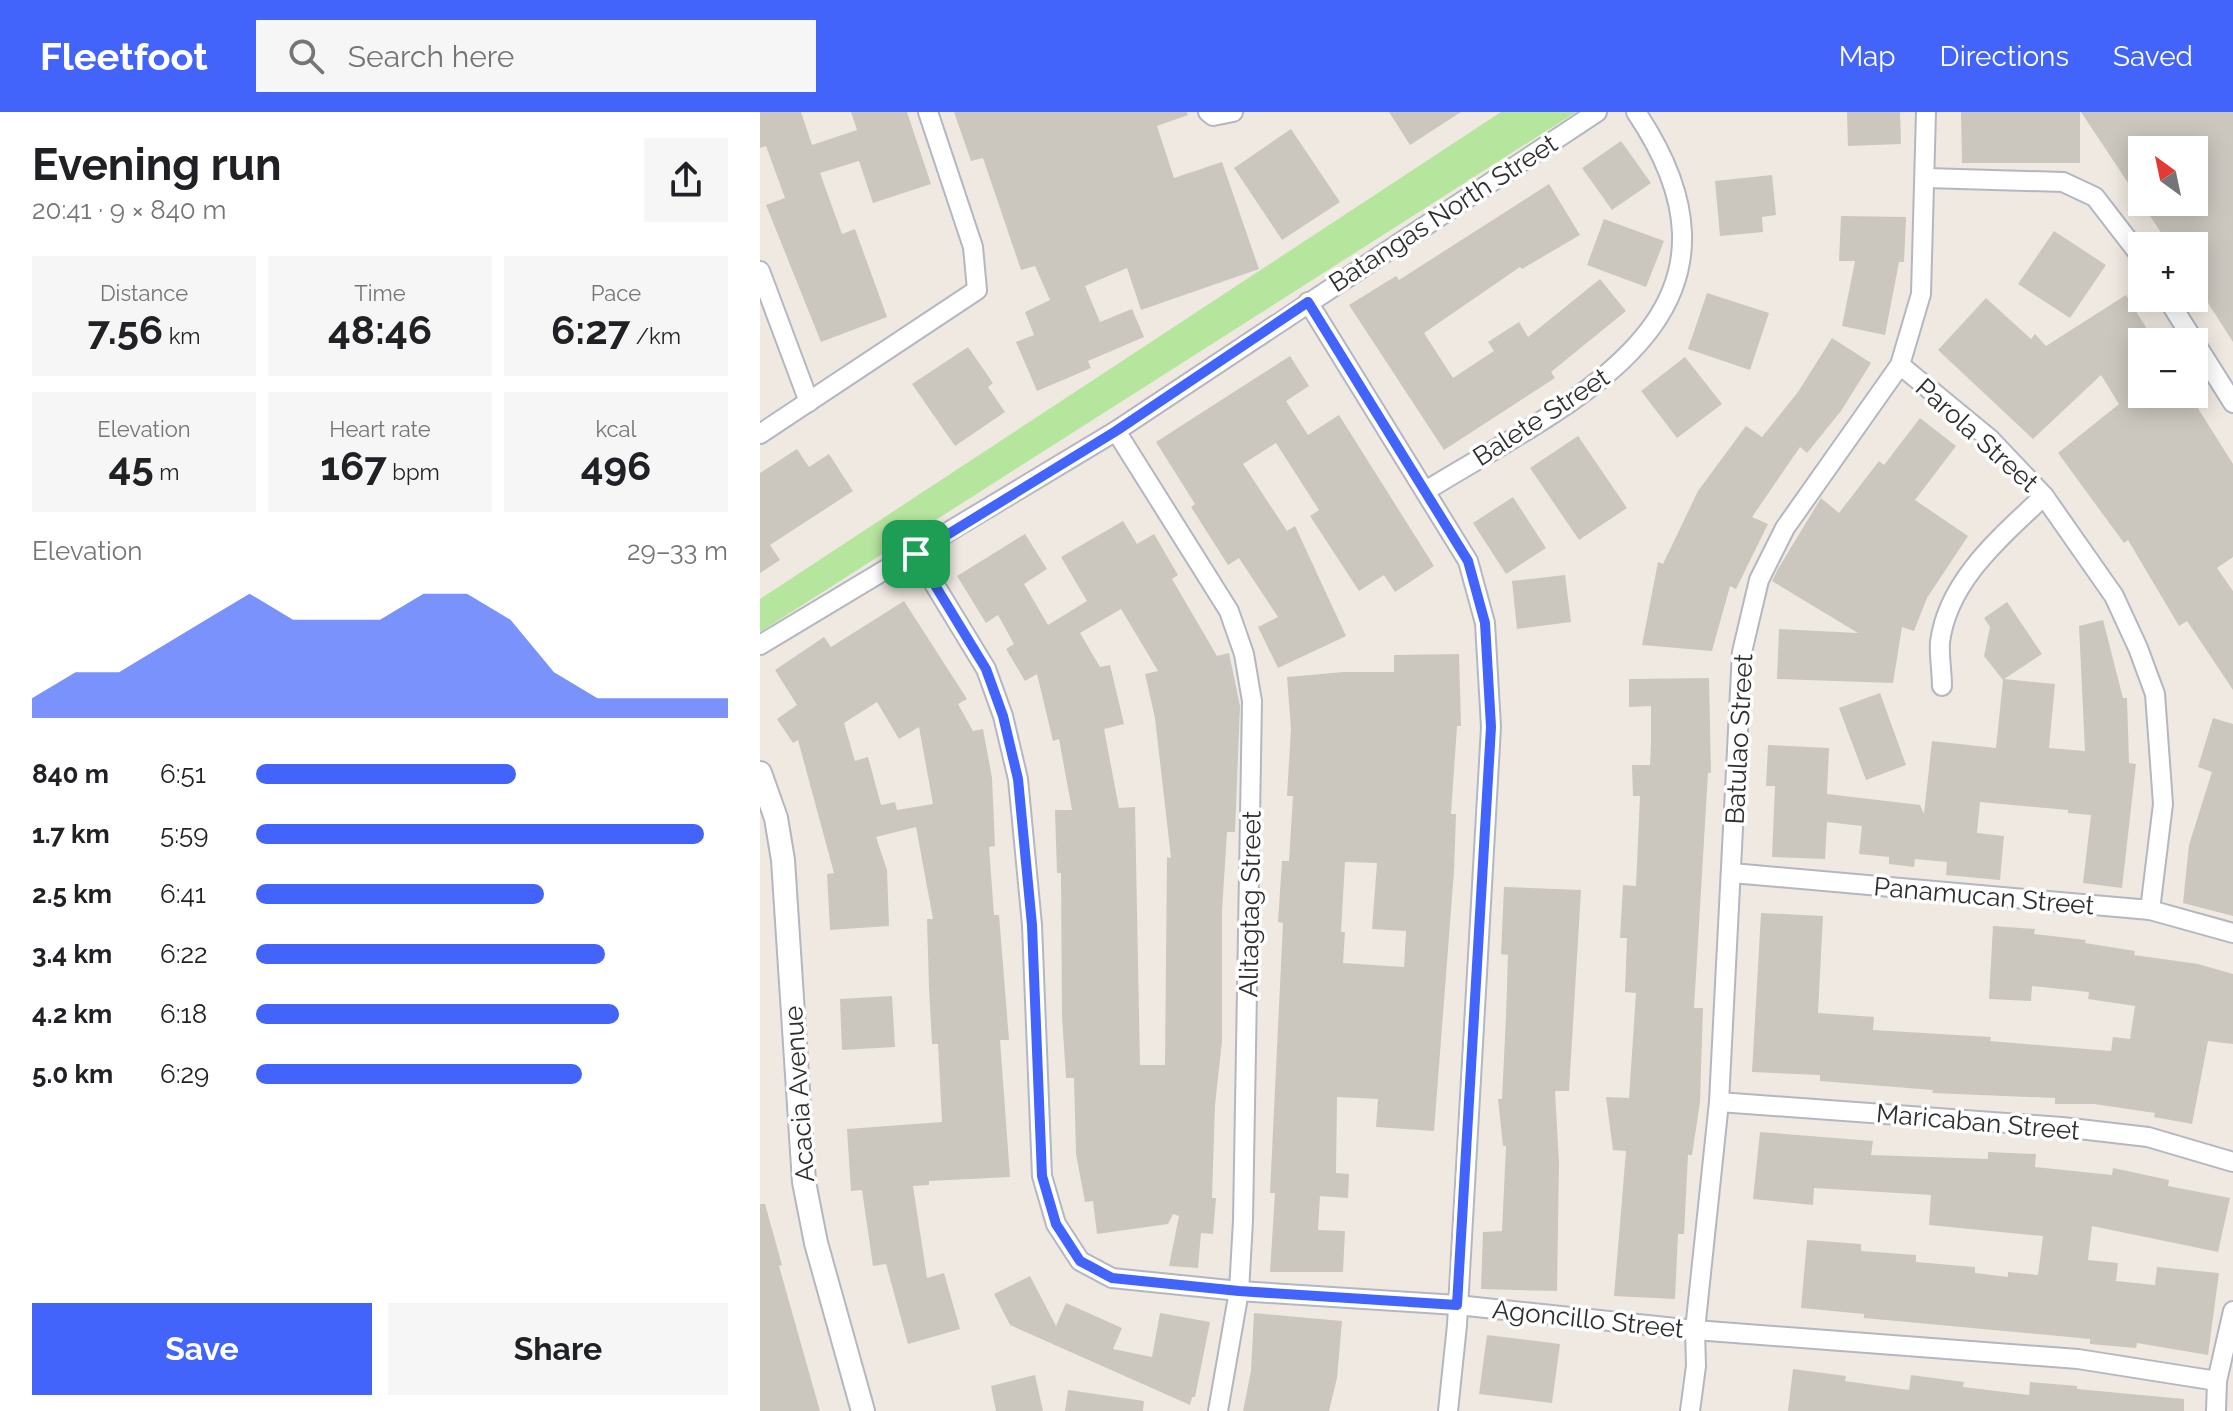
<!DOCTYPE html>
<meta charset="utf-8">
<style>
:root{--surface:#fff;--page:#f6f6f6;--text:#202124;--muted:#757577;--accent:#4264fb}
body{margin:0;font-family:Raleway,sans-serif;background:var(--page);color:var(--text);height:100vh;display:flex;flex-direction:column;font-size:30px;white-space:nowrap}
*{box-sizing:border-box;margin:0}
p{font-size:26px;color:var(--muted)}
.icon{flex:none;width:44px;height:44px;fill:none;stroke:currentColor;stroke-width:2;stroke-linecap:round;stroke-linejoin:round}
.map{position:relative;flex:1;overflow:hidden}
.side{display:flex;flex-direction:column;background:var(--surface);width:760px}
.side>*{flex:none}
.needle{width:52px;rotate:327deg}
.tools{position:absolute;left:1368px;top:24px;display:grid;gap:16px}
.tools a{display:grid;place-items:center;width:80px;height:80px;border-radius:0px;background:var(--surface);box-shadow:0 4px 20px #0003;font-size:40px}
.pin{position:absolute;display:grid;place-items:center;width:68px;height:68px;color:#fff;margin:-34px;border-radius:16px;box-shadow:0 4px 12px #0006}
.round{display:grid;place-items:center;flex:none;width:84px;height:84px;border-radius:0px;background:var(--page)}
.head{display:flex;align-items:center;justify-content:space-between;height:136px;padding:0 32px}
h1{font-size:44px;font-weight:700;line-height:60px}
.figures{display:grid;grid-template-columns:repeat(3,1fr);gap:12px;height:136px;padding:8px 32px}
.figures div{display:grid;align-content:center;border-radius:0px;background:var(--page);text-align:center}
.figures b{font-size:40px;font-weight:700}
.figures small{font-size:22px;font-weight:400}
.figures p{font-size:22px}
.chart{height:224px;padding:16px 32px}
.chart p{display:flex;justify-content:space-between}
.chart svg{width:100%;height:144px;margin-top:8px;fill:var(--accent);opacity:.7}
.button{display:flex;gap:16px;margin-top:auto;padding:16px 32px}
.button a{flex:1;height:92px;border-radius:0px;background:var(--accent);color:#fff;font-size:32px;font-weight:700;line-height:92px;text-align:center}
.button a+a{background:var(--page);color:var(--text)}
ul{padding:0 32px;list-style:none;font-size:26px}
li{display:grid;grid-template-columns:128px 96px 1fr;align-items:center;height:60px}
li i{height:20px;border-radius:10px;background:var(--accent)}
header{display:flex;align-items:center;gap:48px;box-sizing:border-box;height:112px;padding:0 40px;background:var(--accent);color:#fff}
header strong{font-size:38px}
nav{display:flex;gap:44px;margin-inline-start:auto;font-size:28px}
.search{width:560px;height:72px;background:var(--page);display:flex;align-items:center;gap:20px;box-sizing:border-box;padding:0 28px;border-radius:0px;color:var(--muted);font-size:30px}
main{display:flex;flex:1;min-height:0}
.map>svg:first-child{display:block}
.green{fill:#b6e59e}
.building{fill:#cbc7bf;fill-rule:evenodd}
.lines{fill:none;stroke-linecap:round;stroke-linejoin:round}
.minor-casing{stroke:#b4b7c1;stroke-width:22}
.tertiary-casing{stroke:#b4b7c1;stroke-width:26}
.minor{stroke:#fff;stroke-width:18}
.tertiary{stroke:#fff;stroke-width:22}
.route-casing{stroke:#fff;stroke-width:16}
.route{stroke:#4264fb;stroke-width:10}
.labels{text-anchor:middle;stroke-width:7;stroke-linejoin:round;paint-order:stroke}
.street-label{font-size:26px;fill:#2e2e2e;stroke:#fff}
</style>
<header>
<strong>Fleetfoot</strong>
<div class="search"><svg class="icon" aria-label="search" viewBox="0 0 24 24"><circle cx="10" cy="10" r="6"/><path d="M15 15l6 6"/></svg>Search here</div>
<nav><a>Map</a><a>Directions</a><a>Saved</a></nav>
</header>
<main>
<section class="side">
<div class="head"><div><h1>Evening run</h1><p>20:41 · 9 × 840 m</p></div><a class="round"><svg class="icon" aria-label="share" viewBox="0 0 24 24"><path d="M12 15V3M7 8l5-5 5 5M5 13v7h14v-7"/></svg></a></div>
<div class="figures">
<div><p>Distance</p><b>7.56<small> km</small></b></div>
<div><p>Time</p><b>48:46</b></div>
<div><p>Pace</p><b>6:27<small> /km</small></b></div>
</div>
<div class="figures">
<div><p>Elevation</p><b>45<small> m</small></b></div>
<div><p>Heart rate</p><b>167<small> bpm</small></b></div>
<div><p>kcal</p><b>496</b></div>
</div>
<div class="chart"><p><span>Elevation</span>29–33 m</p>
<svg viewBox="0 0 160 44" preserveAspectRatio="none"><path d="M0 44V38L10 30L20 30L30 22L40 14L50 6L60 14L70 14L80 14L90 6L100 6L110 14L120 30L130 38L140 38L150 38L160 38V44z"/></svg>
</div>
<ul>
<li><b>840 m</b>6:51<i style="width:55%"></i></li>
<li><b>1.7 km</b>5:59<i style="width:95%"></i></li>
<li><b>2.5 km</b>6:41<i style="width:61%"></i></li>
<li><b>3.4 km</b>6:22<i style="width:74%"></i></li>
<li><b>4.2 km</b>6:18<i style="width:77%"></i></li>
<li><b>5.0 km</b>6:29<i style="width:69%"></i></li>
</ul>
<div class="button"><a>Save</a><a>Share</a></div>
</section>
<div class="map">
<svg width="1473" height="1299" viewBox="0 0 1473 1299">
<rect width="100%" height="100%" fill="#efe9e1"/>
<!-- green -->
<path class="green" d="M741,0h75l-816,520v-33z"/>
<!-- building -->
<g class="building">
<path d="M0,0h41l11,33 45,-15 -6,-18h56l24,72 -58,19 -14,-42 -39,12 22,61 13,-5 32,88 -66,25 -55,-137 19,-7 -19,-52 -6,2z"/>
<path d="M194,0h233l1,3 -31,11 17,52 48,-16 37,107 -118,41 -14,-42 -42,18 15,36 32,-13 12,28 -56,24 3,7 -54,23 -21,-49 18,-7 -9,-23 25,-12 -15,-34 -14,4 -38,-112 -12,3z"/>
<path d="M629,0h72l-51,33z"/>
<path d="M1087,0h53l1,32 -53,2z"/>
<path d="M1201,0h119v51h-118z"/>
<path d="M1321,0h152v230l-39,-61v-35h-24zM1382,38h52v52h-52z"/>
<path d="M531,17l49,73 -58,38 -48,-72z"/>
<path d="M861,29l30,42 -39,27 -30,-42z"/>
<path d="M1012,63l4,40 -14,2 1,15 -43,4 -5,-55z"/>
<path d="M789,72l31,51 -58,34 -2,-2 -96,66 29,45 41,-27 -6,-9 31,-20 9,15 72,-58 26,32 -75,61 4,6 -111,72 -95,-145 47,-29 3,4z"/>
<path d="M1081,104l65,1 -2,45h-5l-14,73 -43,-9 13,-65h-16z"/>
<path d="M844,107l60,22 -18,46 -59,-22z"/>
<path d="M1294,119l52,34 -36,53 -52,-34z"/>
<path d="M947,181l62,20 -19,57 -62,-21z"/>
<path d="M1366,183l29,47h-13v52h47l44,70v93l-16,11 16,23v99l-46,-69 -8,5 -51,-86 -4,3 -66,-90 61,-49 -18,-29 -68,64 -95,-89 48,-52 45,41 4,-5 11,12z"/>
<path d="M1072,226l39,25 -30,48 -34,42 -7,-6 -48,70 16,7 -32,65 -6,-3 -18,65 -70,-6 16,-83 5,2 35,-73 48,-65 16,11 36,-45z"/>
<path d="M208,235l25,36 -5,4 17,25 -50,34 -43,-62z"/>
<path d="M530,244l19,30 -23,15 22,34 31,-20 95,151 -39,26 -11,-17 -25,16 -49,-75 9,-6 -43,-67 -33,21 44,67 8,-5 51,110 -68,32 -20,-41 20,-10 -39,-59 -11,7 -37,-58 4,-3 -39,-62z"/>
<path d="M925,245l37,47 -45,34 -36,-47z"/>
<path d="M1160,306l36,28 -41,54 53,36 -41,62 -13,33 -12,-4 -9,56 -116,-4 2,-50 79,4 -86,-52 6,-12 43,-71 18,15 40,-52 5,4z"/>
<path d="M818,324l49,72 -48,32 -49,-72z"/>
<path d="M37,337l12,18 20,-13 24,37 -83,54 10,15 -20,13v-100z"/>
<path d="M753,385l33,51 -40,26 -33,-51z"/>
<path d="M363,409l14,23 17,-10 24,41 -6,4 45,77 12,-3 11,53 -5,126h-8l-5,79v130l-7,64 -3,93h4l-3,36 -12,-1 -3,35 -29,-2 10,-50 -6,-2 -5,10 -71,10 -4,-33 -8,1 -9,-48 -2,-76h-8l-4,-62 -1,-143h-4l-2,-63h17l-13,-71 -6,2 -16,-67 -12,7 -19,-32 8,-5 -16,-29 -12,8 -29,-47 68,-42 22,35 -23,15 24,41 39,-24 -26,-44zM361,497l37,62 -13,3 10,44 16,140 -4,-1 -2,208h-25l-5,-258 -16,1 -15,-79 20,-5 -14,-59 -10,2 -20,-34z"/>
<path d="M805,463l6,47 -54,7 -5,-48z"/>
<path d="M144,489l63,98 -9,5 15,27 10,-2 9,49 3,68 -6,1 5,68h5l10,125h-9l10,137 -81,4v4l-16,1 14,92 17,-5 16,56 -52,15 -22,-80 -13,2 -11,-76 -11,1 -4,-62 95,-7 -4,-78h-6l-3,-57 -2,-68h6l-17,-92 -40,10 11,33 2,56 -59,4 -3,-56 7,-1 -36,-133 -5,3 -16,-24 20,-14 -22,-35 49,-33 7,10zM117,590l22,37 20,-12 14,77 -36,6 -2,-8 -14,3 -13,-48 -13,4 -11,-38z"/>
<path d="M1247,490l35,52 -38,25 51,5 -6,64 36,3 -6,-125 24,-6 20,78h4l2,65 7,1 -14,124 -39,-5 8,-68 -23,-2v-3l-88,-8 -3,31 27,3 -4,44 -54,-5 1,-13 -32,-3 -1,8 -25,-3v-7l-30,-3 3,-28 -35,-4 -2,37 -53,-2 3,-71h-9l2,-41 61,3 -2,46 93,11 4,9 8,-73 64,7 7,-68 -19,-24 6,-29 -6,-9z"/>
<path d="M699,542l2,72h-4l-6,88h5l-2,57 -20,260 -58,-4 2,-28 -41,-2 -1,76 13,1 -1,24 -28,-2 -2,34 27,1 -2,41h-73l5,-79h-5l13,-270 -5,-1 4,-61h7l4,-65h-6l4,-67 -4,-52 57,-5h50v-17zM585,750l32,1 -5,66 34,2 -2,36 -61,-4 2,-31h-4z"/>
<path d="M949,566l2,95h-3l-14,235h9l-3,94 -8,53h-4l-4,79h-6l-3,65 -61,-3 12,-145 -13,-1 -7,-53 23,1 7,-105 -11,-1 2,-54h-7l3,-53 13,1 4,-90h-7l-1,-31h18l1,-21v-38l-22,1v-28z"/>
<path d="M1120,581l26,72 -40,15 -27,-72z"/>
<path d="M1453,606l20,6v192l-50,-13 6,-58 23,-73 -14,-5z"/>
<path d="M744,775l77,3 -12,201h-14l4,72 -2,128 -76,-2 2,-57 19,-1 4,-85h-3l-5,-47h4l4,-83 2,-61 -7,-1z"/>
<path d="M1001,801l62,3 -5,97 56,4 -1,13 118,7 -1,4 121,10 2,-14 17,2 5,-33 -47,-7 1,-7 -57,-6 -1,15 -42,-2 4,-73 42,3 -1,5 52,6 -1,3 50,8 -1,4 64,9 35,10v70l-25,-3 -16,83 -38,-7 1,-4 -61,-9h-39v-6l-123,-5 1,-3 -113,-9v-6l-68,-3z"/>
<path d="M132,884l3,51 -53,3 -2,-51z"/>
<path d="M1000,1020l113,9 -2,14 117,4v-7l48,2 -1,13 77,8 1,-7 56,12 -1,6 62,12 -12,54 -126,-26 -4,34 30,3 -2,18 39,4 2,-18 62,6 -11,82 -71,-12 -1,5 -46,-4v-5l-226,-21v-4l-63,-6 6,-68 54,4v7l55,4v7l59,5v6l33,4v-5l30,3 5,-39 -114,-11 2,-30 -117,-7 -1,17 -60,-6z"/>
<path d="M0,1092h5l17,61 -3,1 41,145h-60z"/>
<path d="M270,1164l26,50 10,-23 56,25 -9,21 39,8 8,-44 50,9 -15,75h-3l-2,8 -180,-80 -16,-31z"/>
<path d="M494,1201l88,8 -5,57 -8,33h-86l8,-40z"/>
<path d="M727,1223l73,9 -8,59 -73,-9z"/>
<path d="M1033,1257l53,7 -1,5 64,9 2,-15 53,7 -1,5 66,8 1,-13 47,4v3l107,10v12h-396z"/>
<path d="M275,1263l8,36h-47l-5,-25z"/>
<path d="M308,1278l76,11 -1,10h-78z"/>
</g>
<g class="lines">
<defs>
<g id="minor">
<path d="M448,0l5,4 20,-4"/>
<path d="M1167,66l136,4 32,15 47,61"/>
<path d="M0,159l49,131"/>
<path d="M1407,186l66,105"/>
<path d="M548,190l160,259 17,62 6,104 -34,598 -9,86"/>
<path d="M1140,253l90,74 54,57 70,100 24,52 17,46 8,110 -13,106"/>
<path d="M356,319l113,180 15,43 8,47 -9,520 -4,70 -21,120"/>
<path d="M0,322l217,-144 -4,-43 -45,-135"/>
<path d="M667,378c148,-91 346,-174 209,-378"/>
<path d="M156,442l70,115 17,47 15,63 14,146 10,251 14,48 24,37 32,17 127,13 218,14 238,25 383,29 139,22"/>
<path d="M0,533l356,-214 481,-319"/>
<path d="M1182,574c0,-14 -3,-30 -2,-44 8,-62 62,-106 104,-146"/>
<path d="M972,761l418,37 83,23"/>
<path d="M959,990l343,25 86,10 85,25"/>
<path d="M930,1299l6,-45 -1,-36 24,-228 23,-450 17,-72 26,-52 115,-163 21,-71 5,-182"/>
<path d="M1456,1299l1,-30 16,-70"/>
</g>
<path id="tertiary" d="M0,661l16,45 7,42 21,322 12,61 47,168"/>
</defs>
<!-- minor casing -->
<use href="#minor" class="minor-casing"/>
<!-- tertiary casing -->
<use href="#tertiary" class="tertiary-casing"/>
<!-- minor -->
<use href="#minor" class="minor"/>
<!-- tertiary -->
<use href="#tertiary" class="tertiary"/>
</g>
<g class="lines">
<defs>
<path id="route" d="M548,190l160,259 17,62 6,104 -34,578 -218,-14 -127,-13 -32,-17 -24,-37 -14,-48 -10,-251 -14,-146 -15,-63 -17,-47 -70,-115 200,-123z"/>
</defs>
<!-- route casing -->
<use href="#route" class="route-casing"/>
<!-- route -->
<use href="#route" class="route"/>
</g>
<g class="labels">
<!-- street labels -->
<g class="street-label">
<text transform="translate(683 101) rotate(-33)" y="9">Batangas North Street</text>
<text transform="translate(781 305) rotate(-33)" y="9">Balete Street</text>
<text transform="translate(1217 323) rotate(42)" y="9">Parola Street</text>
<text transform="translate(979 627) rotate(-87)" y="9">Batulao Street</text>
<text transform="translate(1224 784) rotate(5)" y="9">Panamucan Street</text>
<text transform="translate(490 792) rotate(-89)" y="9">Alitagtag Street</text>
<text transform="translate(39 982) rotate(-94)" y="9">Acacia Avenue</text>
<text transform="translate(1218 1010) rotate(5)" y="9">Maricaban Street</text>
<text transform="translate(828 1207) rotate(6)" y="9">Agoncillo Street</text>
</g>
</g>
</svg>
<div class="tools">
<a><svg class="needle" viewBox="-14 -14 28 28"><path d="M0-13l5 13h-10z" fill="#e53935"/><path d="M0 13l5-13h-10z" fill="#757577"/></svg></a>
<a>+</a>
<a>−</a>
</div>
<div class="pin" style="left:156px;top:442px;background:#1e9e55"><svg class="icon" aria-label="arrive" viewBox="0 0 24 24"><path d="M6 21V4h12l-3 4 3 4H6"/></svg></div>
</div>
</main>
